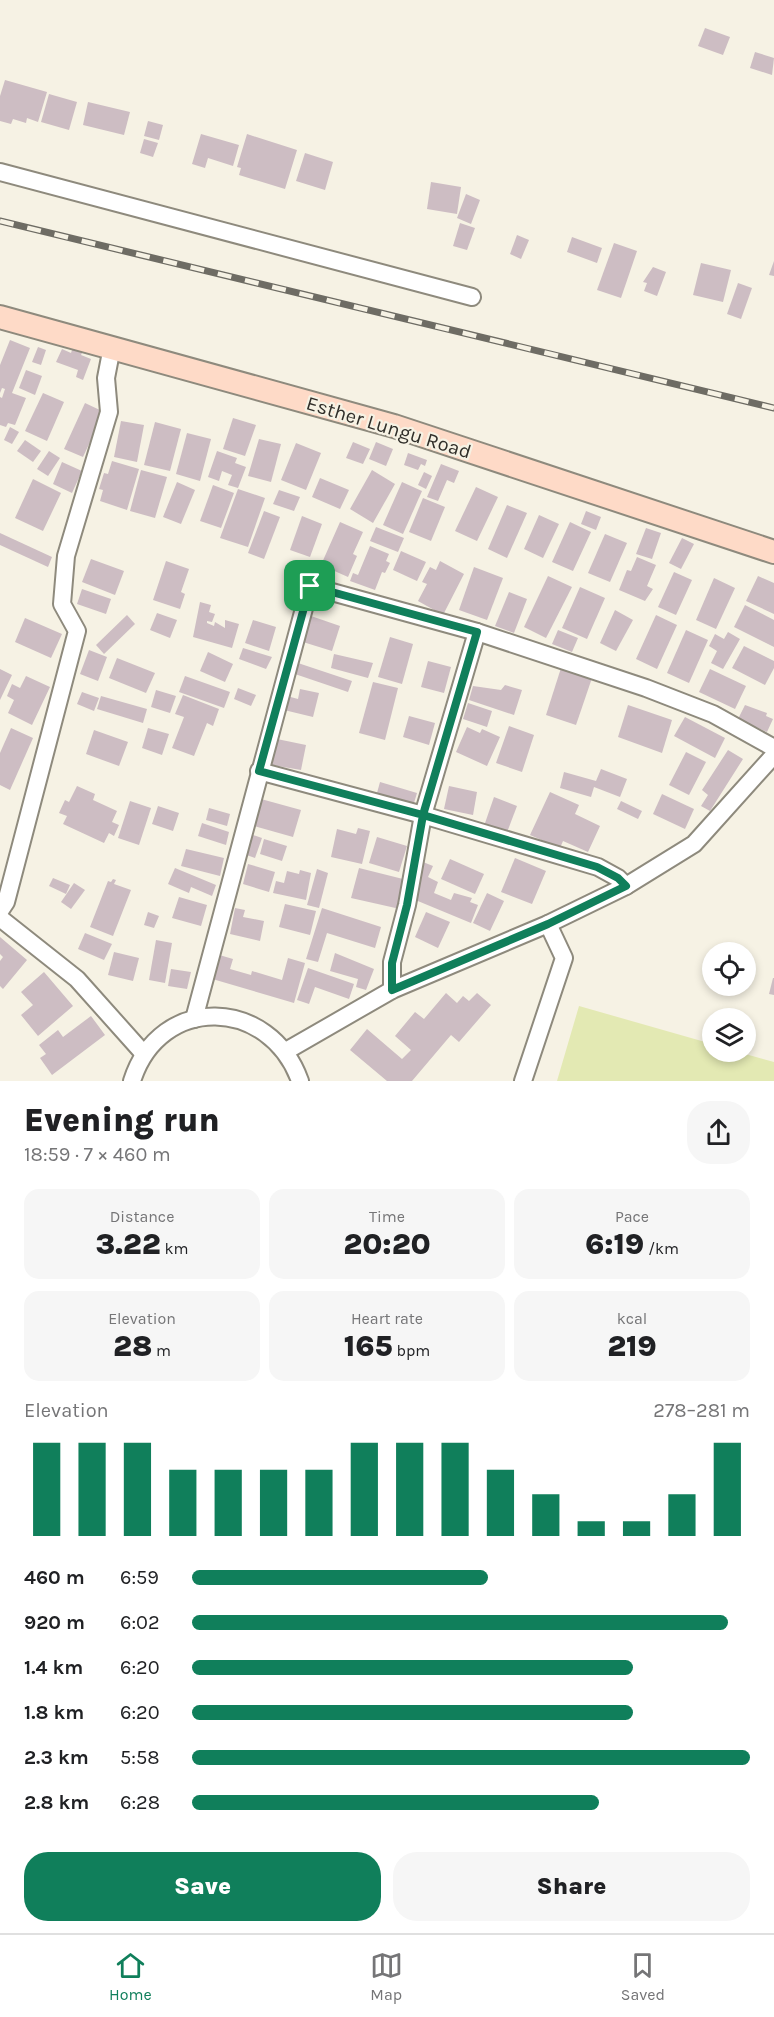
<!DOCTYPE html>
<meta charset="utf-8">
<style>
:root{--surface:#fff;--page:#f6f6f6;--text:#202124;--muted:#757577;--line:#e0e0e0;--accent:#107f5b}
body{margin:0;font-family:Karla,sans-serif;background:var(--page);color:var(--text);height:100vh;display:flex;flex-direction:column;font-size:22px;white-space:nowrap}
*{box-sizing:border-box;margin:0}
p{font-size:20px;color:var(--muted)}
.icon{flex:none;width:33px;height:33px;fill:none;stroke:currentColor;stroke-width:2;stroke-linecap:round;stroke-linejoin:round}
.map{position:relative;height:1081px;overflow:hidden}
.drawer{display:flex;flex-direction:column;background:var(--surface);flex:1}
.drawer>*{flex:none}
.buttons{position:absolute;left:702px;top:942px;display:grid;gap:12px}
.buttons a{display:grid;place-items:center;width:54px;height:54px;border-radius:50%;background:var(--surface);box-shadow:0 3px 9px #0003;font-size:30px}
.pin{position:absolute;display:grid;place-items:center;width:51px;height:51px;color:#fff;margin:-26px;border-radius:12px;box-shadow:0 3px 9px #0006}
.round{display:grid;place-items:center;flex:none;width:63px;height:63px;border-radius:24px;background:var(--page)}
.head{display:flex;align-items:center;justify-content:space-between;height:102px;padding:0 24px}
h1{font-size:33px;font-weight:800;line-height:45px}
.metrics{display:grid;grid-template-columns:repeat(3,1fr);gap:9px;height:102px;padding:6px 24px}
.metrics div{display:grid;align-content:center;border-radius:15px;background:var(--page);text-align:center}
.metrics b{font-size:30px;font-weight:800}
.metrics small{font-size:16px;font-weight:400}
.metrics p{font-size:16px}
.chart{height:168px;padding:12px 24px}
.chart p{display:flex;justify-content:space-between}
.chart svg{width:100%;height:108px;margin-top:6px;stroke:var(--accent);stroke-width:6}
.primary-button{display:flex;gap:12px;margin-top:auto;padding:12px 24px}
.primary-button a{flex:1;height:69px;border-radius:24px;background:var(--accent);color:#fff;font-size:24px;font-weight:800;line-height:69px;text-align:center}
.primary-button a+a{background:var(--page);color:var(--text)}
ul{padding:0 24px;list-style:none;font-size:20px}
li{display:grid;grid-template-columns:96px 72px 1fr;align-items:center;height:45px}
li i{height:15px;border-radius:8px;background:var(--accent)}
.menu{display:flex;justify-content:space-around;align-items:center;height:84px;border-top:2px solid var(--line);background:var(--surface);font-size:16px;color:var(--muted)}
.menu a{display:grid;justify-items:center;gap:3px}
.menu .active{color:var(--accent)}
.map>svg:first-child{display:block}
.green{fill:#e3e9b3}
.building{fill:#cdbdc3}
.lines{fill:none;stroke-linecap:round;stroke-linejoin:round}
.street-casing{stroke:#8e8a7d;stroke-width:20}
.secondary-casing{stroke:#8e8a7d;stroke-width:26}
.street{stroke:#fff;stroke-width:16}
.secondary{stroke:#fedac7;stroke-width:22}
.rail-casing{stroke:#6e6c64;stroke-width:7}
.rail{stroke:#f6f2e4;stroke-width:4.5;stroke-dasharray:14;stroke-linecap:butt}
.route-casing{stroke:#fff;stroke-width:12}
.route{stroke:#107f5b;stroke-width:8}
.labels{text-anchor:middle;stroke-width:4.5;stroke-linejoin:round;paint-order:stroke}
.street-label{font-size:20px;fill:#302e29;stroke:#f6f2e4}
</style>
<div class="map">
<svg width="774" height="1081" viewBox="0 0 774 1081">
<rect width="100%" height="100%" fill="#f6f2e4"/>
<!-- green -->
<path class="green" d="M579,1006l133,38v8h26l36,10v19h-217z"/>
<!-- building -->
<g class="building">
<path d="M705,28l25,9 -7,18 -25,-9z"/>
<path d="M755,52l19,6 -2,17 -22,-7z"/>
<path d="M5,80l42,12 -9,30 -11,-4 -1,5 -13,-4 -2,5 -11,-3v-25z"/>
<path d="M49,94l28,8 -8,28 -28,-8z"/>
<path d="M88,102l42,10 -6,23 -41,-10z"/>
<path d="M148,121l15,4 -4,15 -15,-4z"/>
<path d="M201,134l38,11 -6,21 -25,-8 -3,10 -13,-4z"/>
<path d="M247,134l50,16 -12,39 -46,-14 2,-7 -4,-1z"/>
<path d="M144,139l14,4 -5,14 -13,-4z"/>
<path d="M305,153l28,9 -8,28 -29,-9z"/>
<path d="M431,182l30,5 -4,27 -30,-5z"/>
<path d="M466,194l14,6 -9,24 -14,-6z"/>
<path d="M460,223l15,5 -8,22 -14,-4z"/>
<path d="M517,235l12,5 -8,19 -11,-5z"/>
<path d="M572,237l30,11 -5,15 -30,-11z"/>
<path d="M614,243l23,8 -16,47 -24,-8z"/>
<path d="M774,261v15l-5,-1z"/>
<path d="M701,263l30,7 -8,32 -30,-7z"/>
<path d="M653,267l13,5 -9,24 -13,-5 3,-8 -4,-1z"/>
<path d="M738,283l14,5 -11,31 -14,-5z"/>
<path d="M10,340l20,8 -18,45 14,5 -11,27 -7,-2 -2,4 -6,-2v-28l2,1 3,-9 -3,-1 -2,5v-28z"/>
<path d="M38,347l8,3 -5,15 -9,-3z"/>
<path d="M73,347l10,4 -2,4 10,4 -8,21 -7,-3 2,-7 -22,-8 6,-13 9,4z"/>
<path d="M26,370l16,6 -7,19 -16,-7z"/>
<path d="M43,393l21,9 -17,39 -22,-10z"/>
<path d="M85,403l19,9 -21,45 -19,-8z"/>
<path d="M233,418l23,7 -11,31 -22,-7z"/>
<path d="M121,421l23,4 -7,37 -23,-5z"/>
<path d="M155,422l26,7 -11,42 -26,-6z"/>
<path d="M10,427l9,5 -7,12 -8,-4z"/>
<path d="M187,433l24,6 -11,42 -24,-7z"/>
<path d="M259,439l22,5 -10,38 -23,-6z"/>
<path d="M25,440l16,11 -8,11 -16,-11z"/>
<path d="M353,442l17,7 -7,15 -17,-6z"/>
<path d="M376,442l17,7 -7,17 -17,-7z"/>
<path d="M296,443l25,10 -15,37 -25,-10z"/>
<path d="M49,451l11,7 -12,18 -11,-7z"/>
<path d="M217,451l20,7 -2,5 11,4 -8,21 -10,-3 4,-10 -10,-4 -3,10 -11,-4z"/>
<path d="M408,453l19,7 -2,6 -4,-2 -3,6 -14,-5z"/>
<path d="M112,461l27,8 -12,41 -27,-9 3,-11 -4,-1 5,-16 4,1z"/>
<path d="M62,462l20,9 -10,22 -19,-9z"/>
<path d="M441,464l18,7 -5,12 -7,-3 -9,21 -11,-4z"/>
<path d="M141,470l26,7 -12,41 -25,-7z"/>
<path d="M372,470l23,14 -22,39 -23,-14z"/>
<path d="M424,472l8,4 -6,13 -8,-4z"/>
<path d="M320,478l29,12 -9,19 -28,-12z"/>
<path d="M33,479l28,14 -18,38 -28,-13z"/>
<path d="M177,482l18,8 -14,34 -18,-7z"/>
<path d="M402,482l20,9 -19,43 -20,-9z"/>
<path d="M213,485l21,8 -13,35 -21,-7z"/>
<path d="M476,487l22,10 -21,44 -22,-10z"/>
<path d="M238,489l27,9 -17,49 -28,-9z"/>
<path d="M279,490l21,7 -6,14 -21,-7z"/>
<path d="M423,498l22,9 -14,34 -22,-9z"/>
<path d="M507,505l20,8 -20,45 -19,-9z"/>
<path d="M264,511l16,6 -16,42 -16,-6z"/>
<path d="M586,511l15,6 -5,13 -15,-6z"/>
<path d="M539,515l20,9 -16,34 -19,-9z"/>
<path d="M302,516l20,8 -12,33 -20,-7z"/>
<path d="M340,522l23,10 -10,22 4,2 -9,21 -27,-12z"/>
<path d="M570,522l21,10 -18,39 -21,-9z"/>
<path d="M376,527l28,11 -6,14 -28,-11z"/>
<path d="M646,528l15,5 -9,26 -16,-5z"/>
<path d="M0,533l52,24 -4,10 -48,-22z"/>
<path d="M605,534l22,9 -17,39 -22,-9z"/>
<path d="M682,538l12,6 -13,25 -12,-6z"/>
<path d="M370,546l19,8 -3,7 4,2 -5,10 -3,-1 -7,18 -25,-9 3,-8 5,2z"/>
<path d="M401,551l25,11 -9,19 -24,-11z"/>
<path d="M637,557l19,8 -9,21 6,3 -8,12 -26,-11 8,-20 4,1z"/>
<path d="M91,559l33,12 -9,24 -33,-13z"/>
<path d="M166,561l23,8 -8,23 4,2 -5,15 -27,-9z"/>
<path d="M440,561l24,13 -21,41 -25,-14 9,-17 -5,-2 8,-15 6,3z"/>
<path d="M474,567l29,11 -16,42 -28,-10z"/>
<path d="M674,572l18,8 -16,35 -18,-8z"/>
<path d="M548,576l24,11 -26,51 -22,-11z"/>
<path d="M758,576l16,7v31l-28,-13z"/>
<path d="M714,578l21,10 -19,41 -20,-9z"/>
<path d="M580,587l25,11 -18,41 -25,-11z"/>
<path d="M82,589l29,10 -5,15 -29,-10z"/>
<path d="M509,592l18,7 -13,34 -19,-7z"/>
<path d="M200,602l11,3 -2,7 6,2 -3,8 -5,-1v2l7,3 1,-4 10,6v-8l14,4 -7,24 -39,-11z"/>
<path d="M745,605l29,15v27l-40,-20z"/>
<path d="M615,610l18,10 -17,31 -16,-8z"/>
<path d="M157,613l20,7 -7,18 -20,-8z"/>
<path d="M127,615l8,9 -31,30 -8,-9z"/>
<path d="M656,615l21,10 -20,44 -21,-10z"/>
<path d="M311,616l29,10 -8,25 -29,-9z"/>
<path d="M25,618l37,16 -11,24 -36,-16z"/>
<path d="M253,620l23,7 -7,24 -24,-8z"/>
<path d="M558,630l20,8 -6,14 -20,-8z"/>
<path d="M686,630l22,10 -19,43 -22,-10z"/>
<path d="M728,632l12,7 -17,30 -12,-6 6,-12 -8,-5 6,-12 9,5z"/>
<path d="M390,637l23,7 -11,40 -24,-7z"/>
<path d="M744,646l30,15v7l-9,17 -33,-17z"/>
<path d="M243,648l29,9 -6,12 -27,-10z"/>
<path d="M89,650l18,7 -9,24 -18,-7z"/>
<path d="M208,652l25,12 -8,18 -25,-11z"/>
<path d="M334,654l39,9 -5,15 -37,-10z"/>
<path d="M117,658l38,15 -9,20 -37,-15z"/>
<path d="M428,661l23,6 -7,26 -23,-6z"/>
<path d="M295,662l57,19 -4,11 -56,-19z"/>
<path d="M561,668l31,10 -16,47 -30,-10z"/>
<path d="M0,669l12,6 -12,25z"/>
<path d="M710,669l36,17 -11,23 -36,-17z"/>
<path d="M26,676l24,11 -18,38 -24,-12 6,-13 -7,-4 5,-12 8,4z"/>
<path d="M185,676l45,16 -6,16 -45,-16z"/>
<path d="M373,682l25,6 -13,52 -26,-7z"/>
<path d="M505,685l17,5 -8,25 -45,-15 4,-14 28,4z"/>
<path d="M238,688l18,7 -5,11 -17,-7z"/>
<path d="M300,689l19,4 -6,24 -29,-7 3,-14 11,3z"/>
<path d="M156,690l20,6 -6,17 -19,-6z"/>
<path d="M82,692l17,6 -5,13 -17,-7z"/>
<path d="M183,695l36,14 -6,17 -6,-3 -13,33 -22,-8 12,-31 -9,-3z"/>
<path d="M101,696l46,13 -4,14 -46,-14z"/>
<path d="M468,703l24,8 -5,16 -24,-8z"/>
<path d="M628,705l44,15 -10,33 -44,-16z"/>
<path d="M745,705l22,8 -1,3 7,3 -6,13 -29,-13z"/>
<path d="M409,716l26,7 -6,22 -26,-8z"/>
<path d="M685,717l40,21 -10,20 -41,-22z"/>
<path d="M509,726l25,9 -12,37 -26,-9z"/>
<path d="M467,727l13,6 2,-4 18,8 -13,29 -31,-14z"/>
<path d="M11,728l22,10 -23,52 -10,-5v-32z"/>
<path d="M148,728l21,6 -7,21 -20,-7z"/>
<path d="M94,730l34,12 -9,24 -33,-12z"/>
<path d="M277,739l29,6 -5,25 -29,-5z"/>
<path d="M728,750l15,9 -33,52 -9,-5 7,-11 -6,-5z"/>
<path d="M686,752l20,10 -17,33 -20,-10z"/>
<path d="M601,769l26,10 -7,18 -26,-10 -3,10 -31,-9 4,-16 32,9z"/>
<path d="M380,782l37,11 -3,10 -37,-10z"/>
<path d="M77,786l18,8 -2,6 24,11 -5,11 7,3 -5,11 -5,-3 -5,10 -41,-19 4,-8 -8,-3 6,-13 4,2z"/>
<path d="M449,786l28,6 -4,23 -29,-6z"/>
<path d="M550,792l29,13 -4,9 25,12 -12,26 -25,-11 -3,7 -30,-13z"/>
<path d="M662,794l32,15 -9,20 -32,-15z"/>
<path d="M494,797l23,9 -11,29 -22,-9z"/>
<path d="M261,799l40,11 -8,27 -39,-11z"/>
<path d="M130,801l21,7 -12,37 -21,-7z"/>
<path d="M621,801l21,10 -4,8 -21,-10z"/>
<path d="M158,806l21,7 -6,18 -21,-7z"/>
<path d="M209,808l21,6 -3,12 -21,-6z"/>
<path d="M202,823l27,9 -3,13 -28,-9z"/>
<path d="M358,828l12,3 -8,33 -31,-7 6,-28 19,5z"/>
<path d="M247,833l15,5 -7,20 -14,-5z"/>
<path d="M377,837l30,9 -8,26 -30,-9z"/>
<path d="M264,839l23,7 -5,15 -22,-7z"/>
<path d="M186,849l38,9 -4,18 -39,-10z"/>
<path d="M515,858l31,13 -14,33 -31,-12z"/>
<path d="M450,859l34,15 -9,20 -34,-15z"/>
<path d="M423,862l10,4 -5,11 10,5 -4,11 17,7 3,-7 18,5 -2,4 8,3 -7,18 -58,-24z"/>
<path d="M248,864l27,8 -6,20 -26,-8z"/>
<path d="M175,868l41,17 -4,11 -21,-9 -2,6 -21,-9z"/>
<path d="M359,868l48,12 -7,29 -49,-11z"/>
<path d="M317,869l11,4 -9,35 -12,-3z"/>
<path d="M300,870l11,3 -5,27 -33,-7 3,-12 8,2 3,-12 12,3z"/>
<path d="M53,878l17,7 -4,9 -17,-8z"/>
<path d="M113,879l3,1 -2,4 17,6 -18,46 -23,-9 18,-46 3,1z"/>
<path d="M74,883l11,7 -14,19 -10,-7z"/>
<path d="M487,893l17,8 -14,30 -17,-8z"/>
<path d="M179,897l28,8 -6,21 -29,-8z"/>
<path d="M285,904l31,7 -6,24 -31,-8z"/>
<path d="M235,908l10,2 -2,7 21,4 -4,20 -30,-7z"/>
<path d="M322,908l59,19 -6,21 -48,-15 -9,29 -12,-3z"/>
<path d="M148,912l11,4 -5,12 -10,-3z"/>
<path d="M426,912l24,10 -12,26 -23,-11z"/>
<path d="M85,933l27,11 -8,16 -26,-11z"/>
<path d="M0,937l27,23 -24,29 -3,-3v-25l3,-4 -3,-3z"/>
<path d="M156,940l16,3 -7,40 -16,-3z"/>
<path d="M114,952l25,6 -6,23 -25,-6z"/>
<path d="M335,953l39,16 -8,21 -10,-3 2,-8 -28,-8z"/>
<path d="M216,954l17,5 -3,10 21,6 1,-4 30,9 6,-22 17,5 -11,40 -85,-25z"/>
<path d="M746,957l5,1 -5,22z"/>
<path d="M308,968l46,16 -5,15 -34,-12 -6,17 -12,-4z"/>
<path d="M171,969l20,3 -4,17 -19,-3z"/>
<path d="M44,972l29,34 -35,30 -17,-21 12,-10 -12,-13z"/>
<path d="M773,978h1v17l-5,-1z"/>
<path d="M446,993l11,10 6,-7 6,5 8,-8 14,12 -32,37 -8,-7 -39,46h-25l-37,-31 17,-21 35,30 9,-9 -16,-14 20,-24 9,7z"/>
<path d="M91,1016l14,19 -53,40 -12,-17 6,-4 -7,-9 19,-15 5,7z"/>
</g>
<g class="lines">
<defs>
<g id="street">
<path d="M0,172l472,125"/>
<path d="M259,771l164,44 175,52 20,11 8,8"/>
<path d="M0,911l6,-9 71,-271 -15,-27 4,-48 43,-144 -3,-34 6,-31"/>
<path d="M0,918l77,61 67,75"/>
<path d="M392,990v-28l15,-57 16,-90 54,-183"/>
<path d="M194,1019l116,-433 167,46 169,56 67,26 61,34"/>
<path d="M286,1051l106,-61 156,-66 78,-38 68,-42 80,-89"/>
<path d="M132,1081c28,-88 138,-84 168,0"/>
<path d="M523,1081l41,-123 -16,-34"/>
</g>
<path id="secondary" d="M0,317l394,109 380,126"/>
</defs>
<!-- street casing -->
<use href="#street" class="street-casing"/>
<!-- secondary casing -->
<use href="#secondary" class="secondary-casing"/>
<!-- street -->
<use href="#street" class="street"/>
<!-- secondary -->
<use href="#secondary" class="secondary"/>
<defs>
<path id="rail" d="M0,221l774,187"/>
</defs>
<!-- rail casing -->
<use href="#rail" class="rail-casing"/>
<!-- rail -->
<use href="#rail" class="rail"/>
</g>
<g class="lines">
<defs>
<path id="route" d="M310,586l-51,185 164,44 174,52 21,11 8,8 -78,38 -156,66v-27l15,-58 16,-90 54,-183 -167,-46"/>
</defs>
<!-- route casing -->
<use href="#route" class="route-casing"/>
<!-- route -->
<use href="#route" class="route"/>
</g>
<g class="labels">
<!-- street labels -->
<g class="street-label">
<text transform="translate(389 427) rotate(17)" y="7">Esther Lungu Road</text>
</g>
</g>
</svg>
<div class="buttons">
<a><svg class="icon" aria-label="locate" viewBox="0 0 24 24"><circle cx="12" cy="12" r="6"/><path d="M12 2v4M12 18v4M2 12h4M18 12h4"/></svg></a>
<a><svg class="icon" aria-label="layers" viewBox="0 0 24 24"><path d="M12 4l9 5-9 5-9-5zM3 14l9 5 9-5"/></svg></a>
</div>
<div class="pin" style="left:310px;top:586px;background:#1e9e55"><svg class="icon" aria-label="arrive" viewBox="0 0 24 24"><path d="M6 21V4h12l-3 4 3 4H6"/></svg></div>
</div>
<section class="drawer">
<div class="head"><div><h1>Evening run</h1><p>18:59 · 7 × 460 m</p></div><a class="round"><svg class="icon" aria-label="share" viewBox="0 0 24 24"><path d="M12 15V3M7 8l5-5 5 5M5 13v7h14v-7"/></svg></a></div>
<div class="metrics">
<div><p>Distance</p><b>3.22<small> km</small></b></div>
<div><p>Time</p><b>20:20</b></div>
<div><p>Pace</p><b>6:19<small> /km</small></b></div>
</div>
<div class="metrics">
<div><p>Elevation</p><b>28<small> m</small></b></div>
<div><p>Heart rate</p><b>165<small> bpm</small></b></div>
<div><p>kcal</p><b>219</b></div>
</div>
<div class="chart"><p><span>Elevation</span>278–281 m</p>
<svg viewBox="0 0 160 44" preserveAspectRatio="none"><path d="M5 44V6M15 44V6M25 44V6M35 44V17M45 44V17M55 44V17M65 44V17M75 44V6M85 44V6M95 44V6M105 44V17M115 44V27M125 44V38M135 44V38M145 44V27M155 44V6"/></svg>
</div>
<ul>
<li><b>460 m</b>6:59<i style="width:53%"></i></li>
<li><b>920 m</b>6:02<i style="width:96%"></i></li>
<li><b>1.4 km</b>6:20<i style="width:79%"></i></li>
<li><b>1.8 km</b>6:20<i style="width:79%"></i></li>
<li><b>2.3 km</b>5:58<i style="width:100%"></i></li>
<li><b>2.8 km</b>6:28<i style="width:73%"></i></li>
</ul>
<div class="primary-button"><a>Save</a><a>Share</a></div>
</section>
<nav class="menu">
<a class="active"><svg class="icon" aria-label="home" viewBox="0 0 24 24"><path d="M3 11l9-7 9 7M6 9v11h12V9"/></svg>Home</a>
<a><svg class="icon" aria-label="map" viewBox="0 0 24 24"><path d="M3 6l6-2 6 2 6-2v14l-6 2-6-2-6 2zM9 4v14M15 6v14"/></svg>Map</a>
<a><svg class="icon" aria-label="saved" viewBox="0 0 24 24"><path d="M7 4h10v16l-5-4-5 4z"/></svg>Saved</a>
</nav>
